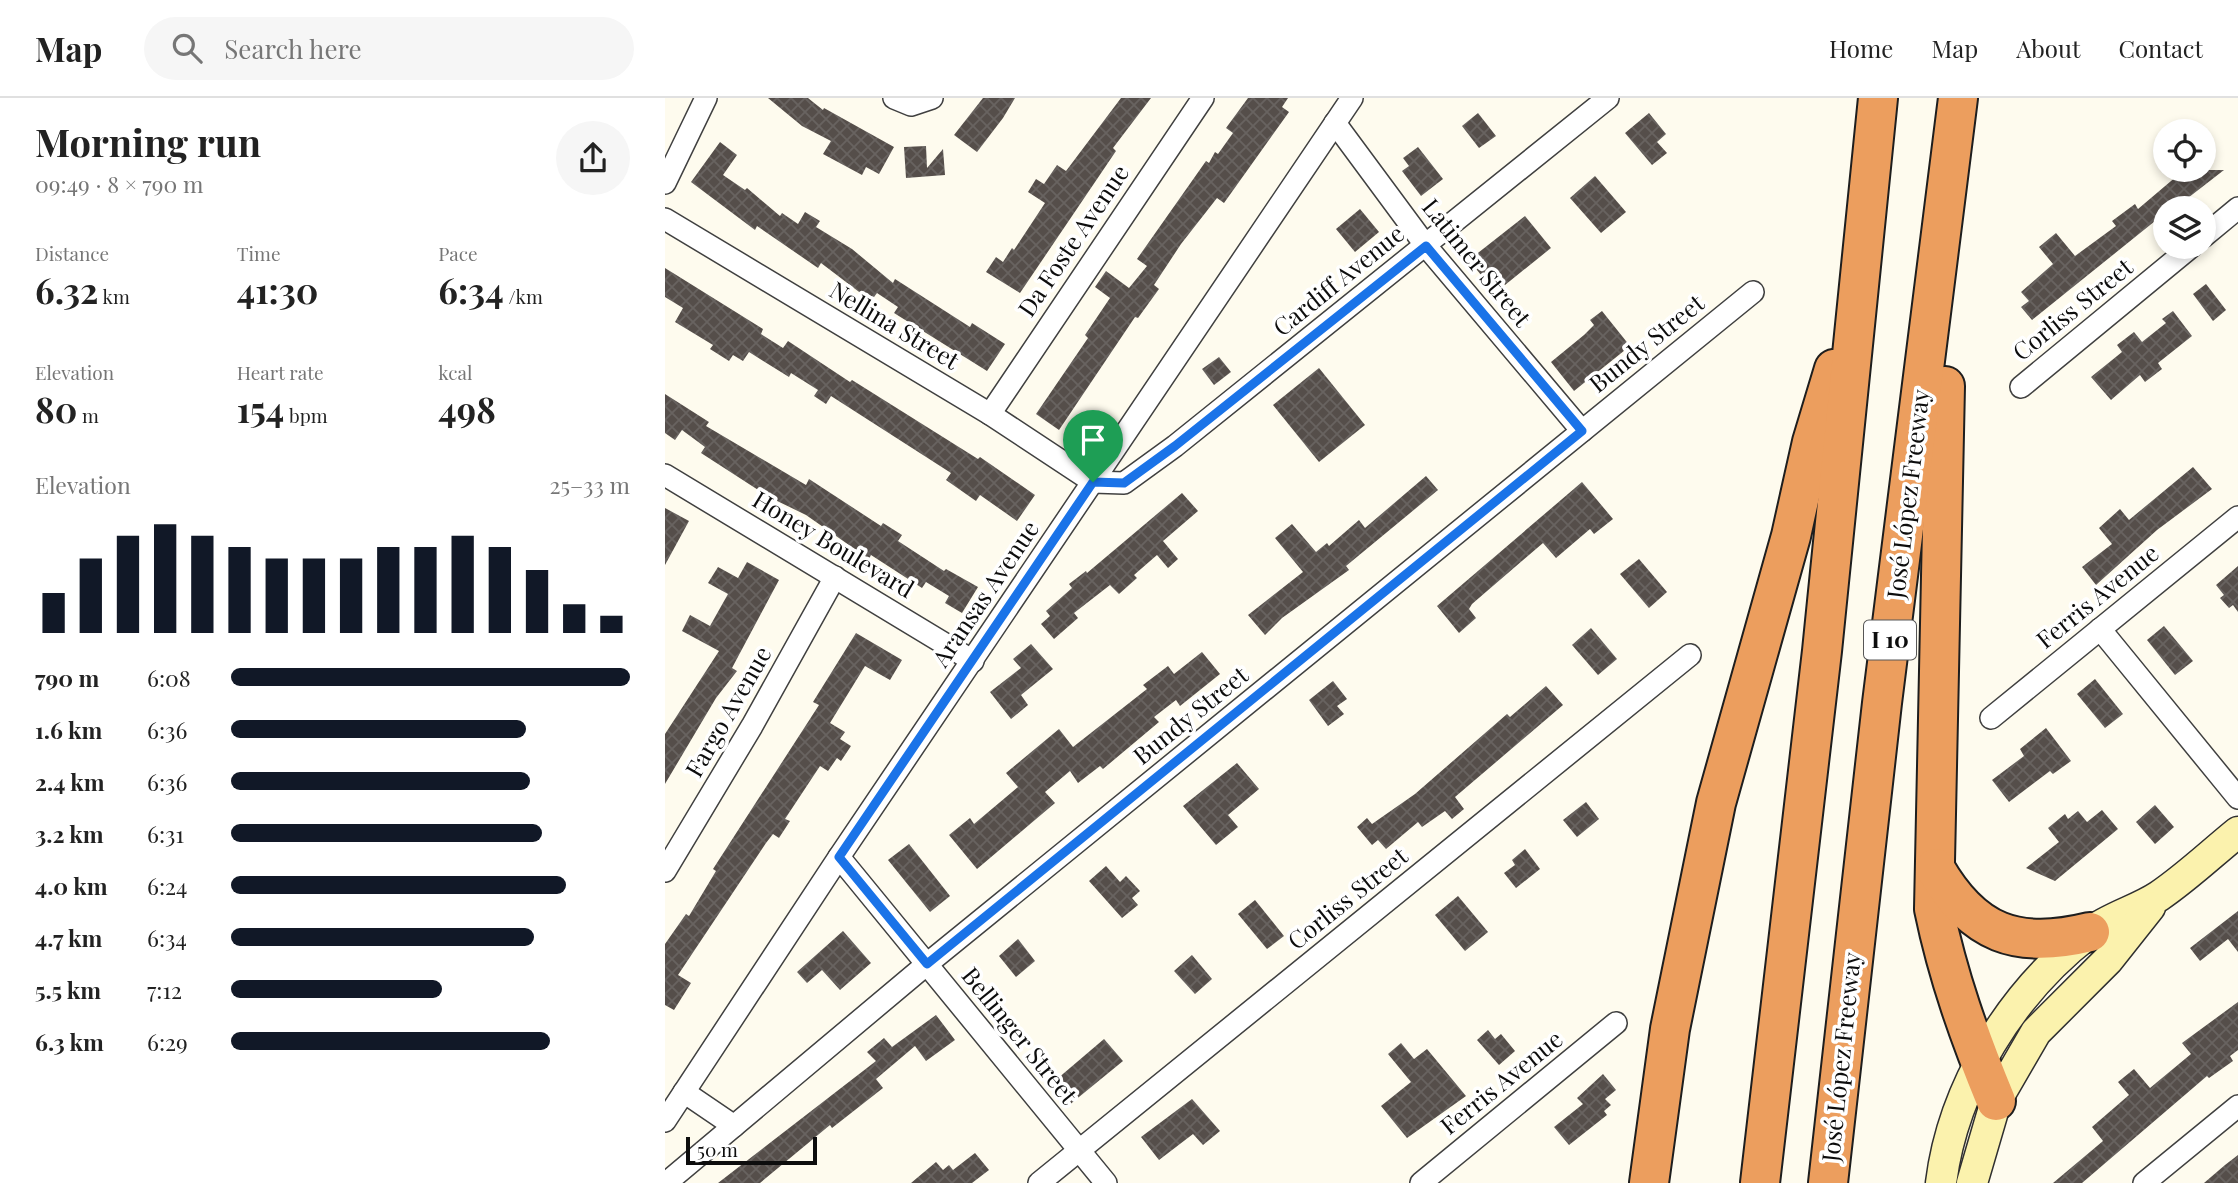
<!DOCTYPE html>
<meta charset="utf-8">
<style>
:root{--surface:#fff;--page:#f6f6f6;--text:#222;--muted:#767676;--line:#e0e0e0;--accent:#111827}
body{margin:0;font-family:"Playfair Display",serif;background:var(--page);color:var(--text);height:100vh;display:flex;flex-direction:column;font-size:26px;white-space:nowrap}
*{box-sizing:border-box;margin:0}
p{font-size:23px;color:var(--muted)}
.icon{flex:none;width:38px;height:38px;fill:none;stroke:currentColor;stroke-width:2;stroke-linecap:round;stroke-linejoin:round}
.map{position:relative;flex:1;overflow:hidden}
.sheet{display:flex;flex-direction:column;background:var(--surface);width:665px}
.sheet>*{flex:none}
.tools{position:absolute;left:1488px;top:21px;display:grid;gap:14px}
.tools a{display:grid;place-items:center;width:63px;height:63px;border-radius:50%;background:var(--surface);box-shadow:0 4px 10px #0003;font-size:35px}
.scale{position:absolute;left:21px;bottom:18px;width:131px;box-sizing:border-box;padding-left:7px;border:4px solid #0d0d0d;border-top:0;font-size:19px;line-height:24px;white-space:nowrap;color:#0d0d0d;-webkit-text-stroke:5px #fff;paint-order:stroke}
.pin{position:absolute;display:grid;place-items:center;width:60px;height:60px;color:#fff;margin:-72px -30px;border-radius:50% 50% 50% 0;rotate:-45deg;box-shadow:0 0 7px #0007}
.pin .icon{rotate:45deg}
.round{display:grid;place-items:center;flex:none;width:74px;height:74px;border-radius:37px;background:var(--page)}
.summary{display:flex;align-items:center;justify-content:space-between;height:119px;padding:0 35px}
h1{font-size:38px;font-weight:700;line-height:52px}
.stats{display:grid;grid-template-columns:repeat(3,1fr);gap:10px;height:119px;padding:7px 35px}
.stats div{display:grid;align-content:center}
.stats b{font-size:35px;font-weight:700}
.stats small{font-size:19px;font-weight:400}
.stats p{font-size:19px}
.chart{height:196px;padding:14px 35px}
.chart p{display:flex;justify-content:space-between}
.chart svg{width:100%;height:126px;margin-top:7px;stroke:var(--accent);stroke-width:6}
ul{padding:0 35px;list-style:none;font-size:23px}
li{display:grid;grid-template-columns:112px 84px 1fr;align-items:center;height:52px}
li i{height:18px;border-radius:9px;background:var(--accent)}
header{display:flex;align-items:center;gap:42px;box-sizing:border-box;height:98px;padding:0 35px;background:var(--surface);border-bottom:2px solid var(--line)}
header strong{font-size:33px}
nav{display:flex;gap:38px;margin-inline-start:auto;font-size:24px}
.search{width:490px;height:63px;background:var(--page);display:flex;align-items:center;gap:18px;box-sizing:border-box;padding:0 24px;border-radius:38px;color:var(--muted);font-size:26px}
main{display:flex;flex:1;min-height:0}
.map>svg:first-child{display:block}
.building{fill:url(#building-cross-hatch)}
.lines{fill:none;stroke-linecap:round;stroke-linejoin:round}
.minor-casing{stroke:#404040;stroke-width:24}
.secondary-casing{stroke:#2f2f2f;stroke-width:33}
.motorway-casing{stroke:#1e1e1e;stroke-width:42}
.minor{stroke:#fff;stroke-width:21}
.secondary{stroke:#fbf2ad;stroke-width:30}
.motorway{stroke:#ec9e5e;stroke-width:38}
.route-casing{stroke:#fff;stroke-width:14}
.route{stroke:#1a73e8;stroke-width:9}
.labels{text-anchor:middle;stroke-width:7;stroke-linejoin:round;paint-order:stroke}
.shield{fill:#fff;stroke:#565656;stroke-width:2}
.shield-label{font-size:23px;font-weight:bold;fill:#0d0d0d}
.street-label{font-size:24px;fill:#0d0d0d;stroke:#fff}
</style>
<header>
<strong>Map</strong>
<div class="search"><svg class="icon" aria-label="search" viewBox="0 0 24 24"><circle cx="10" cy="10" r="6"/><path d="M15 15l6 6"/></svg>Search here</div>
<nav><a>Home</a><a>Map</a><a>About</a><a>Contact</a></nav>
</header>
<main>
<section class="sheet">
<div class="summary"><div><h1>Morning run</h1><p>09:49 · 8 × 790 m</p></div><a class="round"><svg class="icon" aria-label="share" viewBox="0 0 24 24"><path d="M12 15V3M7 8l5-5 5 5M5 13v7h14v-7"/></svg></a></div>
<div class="stats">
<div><p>Distance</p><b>6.32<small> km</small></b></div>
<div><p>Time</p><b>41:30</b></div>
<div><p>Pace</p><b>6:34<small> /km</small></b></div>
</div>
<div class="stats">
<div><p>Elevation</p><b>80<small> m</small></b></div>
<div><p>Heart rate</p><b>154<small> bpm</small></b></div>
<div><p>kcal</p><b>498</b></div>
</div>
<div class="chart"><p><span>Elevation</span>25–33 m</p>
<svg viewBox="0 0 160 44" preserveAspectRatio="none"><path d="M5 44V30M15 44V18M25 44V10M35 44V6M45 44V10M55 44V14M65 44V18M75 44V18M85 44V18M95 44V14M105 44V14M115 44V10M125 44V14M135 44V22M145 44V34M155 44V38"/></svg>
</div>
<ul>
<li><b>790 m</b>6:08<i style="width:100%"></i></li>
<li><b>1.6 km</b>6:36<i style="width:74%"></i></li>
<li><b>2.4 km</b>6:36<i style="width:75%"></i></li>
<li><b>3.2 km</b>6:31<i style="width:78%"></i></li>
<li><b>4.0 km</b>6:24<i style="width:84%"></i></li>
<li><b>4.7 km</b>6:34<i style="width:76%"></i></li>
<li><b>5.5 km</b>7:12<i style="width:53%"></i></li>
<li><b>6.3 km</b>6:29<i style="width:80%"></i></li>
</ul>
</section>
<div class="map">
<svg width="1573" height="1085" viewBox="0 0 1573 1085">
<defs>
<pattern id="building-cross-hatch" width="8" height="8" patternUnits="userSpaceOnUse" patternTransform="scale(1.75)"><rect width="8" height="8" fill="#554e4a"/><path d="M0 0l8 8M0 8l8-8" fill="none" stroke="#686360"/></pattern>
</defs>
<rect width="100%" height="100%" fill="#fefbee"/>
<!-- building -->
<g class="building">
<path d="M103,0h40l15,12 1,-2 70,39 -15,27 -13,-7 -4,8 -39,-21 8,-13 -29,-15z"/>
<path d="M318,0h32l-12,20 -26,34 -23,-17z"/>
<path d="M456,0h30l-38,50 3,3 -96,142 -34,-21 10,-15 7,5 9,-14 2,2 31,-47 -17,-11 8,-13 8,5 13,-19 9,6z"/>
<path d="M583,0h40l-6,9 7,5 -65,91 -7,-5 -36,46 -27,41 5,4 -21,29 -3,-1 -76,113 -23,-16 52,-76 -3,-3 25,-37 -15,-11 11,-16 23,17 18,-22 -10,-7 69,-98 3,2 6,-11 3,2 15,-21 -7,-5z"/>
<path d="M813,15l18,23 -17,12 -17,-22z"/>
<path d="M984,15l17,21 -9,8 10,11 -15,12 -27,-32z"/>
<path d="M55,44l17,13 -14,20 22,15 2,-2 33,28 2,-3 16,11 7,-12 15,9 -4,6 36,22 41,34 2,-4 75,48 2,-4 33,21 -18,27 -93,-58 4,-6 -21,-14 -6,8 -50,-38 -3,5 -61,-42 -2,4 -64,-48z"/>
<path d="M261,48l1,22 16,-19 2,26 -39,3 -2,-31z"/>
<path d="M753,49l25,32 -22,17 -19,-25 7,-5 -6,-8z"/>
<path d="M1519,72h40l-49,38h-10v5l-133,107 -11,-13 8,-6 -8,-9 32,-28 -14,-17 17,-14 19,23 41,-30 -4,-5 23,-17 3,5z"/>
<path d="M930,78l31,36 -25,21 -31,-35z"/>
<path d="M695,111l19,23 -24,20 -19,-23z"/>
<path d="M860,118l26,32 -46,37 -7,-8 -9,8 -20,-25z"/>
<path d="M0,170l98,61 -2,5 22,14 5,-7 62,41 2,-2 126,79 2,-2 55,38 -18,26 -37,-26 -4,6 -30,-21 5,-7 -120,-77 -5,8 -12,-8 4,-6 -27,-17 -2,4 -40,-25 -6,9 -10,-6 -4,6 -19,-12 3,-4 -38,-23 8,-14 -18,-11z"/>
<path d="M1541,186l20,26 -13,11 -20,-27z"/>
<path d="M937,213l28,35 -56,45 -23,-29 33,-27 10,-10 -4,-5z"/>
<path d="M1508,213l19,25 -34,27 4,6 -17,13 -5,-7 -29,25 -20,-23 31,-25 -5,-7 17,-13 8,10 24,-19 -4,-4z"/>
<path d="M554,259l12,15 -17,13 -12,-16z"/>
<path d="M654,270l46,57 -46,37 -46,-57z"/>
<path d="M0,296l44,28 -3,4 100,59 3,-6 72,47 2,-3 19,12 -4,6 46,30 2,-2 32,18 -16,26 -17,-10 4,-7 -23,-14 -4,6 -51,-33 -2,4 -63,-44 -37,-18 -68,-44 4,-6 -23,-17 -7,10 -10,-7z"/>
<path d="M1528,369l19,22 -55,41 -61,55 -14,-18 30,-23 -13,-16 21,-19 9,11z"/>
<path d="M761,378l12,14 -92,76 3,4 -67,48 -17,17 -17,-20 55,-43 -28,-34 17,-14 24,28 11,-9 2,3 30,-26 6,8z"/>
<path d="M917,384l31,37 -19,15 -4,-5 -34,29 -13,-15 -71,61 -3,5 7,9 -17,15 -22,-27z"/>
<path d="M517,395l16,18 -35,30 15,18 -10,9 -11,-13 -23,20 3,3 -18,16 -9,-9 -36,28 4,5 -24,21 -13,-15 9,-8 -4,-5 26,-23 -3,-4 17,-13 1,2z"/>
<path d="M0,410l24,13 -24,44z"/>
<path d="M974,461l28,33 -18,16 -29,-34z"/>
<path d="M82,464l32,18 -47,88 5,3 -21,27 -51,86v-50l54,-83 -37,-20 8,-16 20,11 18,-32 -20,-11 10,-16 20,11z"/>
<path d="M1573,468v46l-5,-7 -4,3 -9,-10 4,-3 -8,-10z"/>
<path d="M1499,528l29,35 -18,14 -28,-35z"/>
<path d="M926,530l26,31 -19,16 -26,-30z"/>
<path d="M191,535l46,27 -12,20 -25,-14 -35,57 15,9 -5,7 11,7 -10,15 -4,-3 -9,13 -8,-5 -35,53 5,2 -11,17 -6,-4 -7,9 -88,132 13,8 -17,27 -9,-5v-61l21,-30 3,2 27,-45 -3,-2 106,-164 -6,-3z"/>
<path d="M366,546l22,25 -32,26 7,10 -17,14 -21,-27 31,-24 -8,-9z"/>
<path d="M537,554l18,22 -40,32 -4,-6 -22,17 5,5 -56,47 -3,-3 -22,17 -8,-12 -25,21 10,11 -78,66 -28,-34 21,-17 4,6 44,-37 -12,-14 53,-44 14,18 74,-58 -4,-4 25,-19 6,8z"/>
<path d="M1430,581l28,35 -18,14 -28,-34z"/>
<path d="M668,583l14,18 -10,7 7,8 -16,12 -19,-26z"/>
<path d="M881,588l17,19 -108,92 9,12 -12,10 -7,-8 -23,16 -4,-5 -32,27 -8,-9 -6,5 -15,-18 10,-9 5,6 43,-30 92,-80 3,3z"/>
<path d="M1381,630l25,33 -18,13 -3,-3 -41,31 -17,-22 32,-24 -4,-7z"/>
<path d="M572,665l22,26 -31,26 10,12 -22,18 -33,-39z"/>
<path d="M921,704l13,17 -22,18 -14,-17z"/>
<path d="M1490,707l19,22 -19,17 -19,-22z"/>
<path d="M1437,712l16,19 -63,52 -29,-13 33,-26 -11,-14 17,-14 3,5 10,-8 9,11z"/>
<path d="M244,746l41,52 -20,16 -42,-52z"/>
<path d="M860,751l15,20 -24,19 -12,-15 11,-8 -3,-5z"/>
<path d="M441,768l14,16 6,-6 14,15 -8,7 6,7 -16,13 -33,-37z"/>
<path d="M793,798l30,36 -23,19 -30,-36z"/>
<path d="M590,802l29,36 -17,13 -29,-35z"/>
<path d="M1573,813v41l-10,-13 -28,22 -10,-13z"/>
<path d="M178,833l28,32 -31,27 -18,-20 -15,13 -10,-11z"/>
<path d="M353,841l17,22 -19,16 -17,-21z"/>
<path d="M527,857l20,24 -17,15 -21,-23z"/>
<path d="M1573,904v48l-8,6 3,5 -24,17 -2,-2 -125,107h-29l50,-42 -11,-14 37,-32 -11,-13 16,-13 16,19 41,-34 -9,-11z"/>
<path d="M271,917l19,25 -29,21 -11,-15 -39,33 7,9 -51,40 -2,-3 -70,58h-42l158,-122 -9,-9 17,-14 8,9z"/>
<path d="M823,932l7,9 6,-5 14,17 -16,14 -22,-25z"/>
<path d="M439,941l19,22 -55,45 -18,-21z"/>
<path d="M736,945l13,16 13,-10 39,47 -59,42 -26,-32 30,-24 -23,-28z"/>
<path d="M938,976l13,16 -11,9 6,6 -7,6 3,4 -38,30 -15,-18 29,-23 -6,-6z"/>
<path d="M527,1001l28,32 -17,14 -10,-11 -34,26 -18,-23z"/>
<path d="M310,1055l14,17 -17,13h-61l25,-21 7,8 6,-5 4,5z"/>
<path d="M1573,1057v28h-34l21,-18z"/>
</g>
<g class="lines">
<defs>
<g id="minor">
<path d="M229,0l17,7 21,-7"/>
<path d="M670,25l91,123 156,185"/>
<path d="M0,85l41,-85"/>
<path d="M0,121l325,195 103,68 31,1 51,-37 433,-348"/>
<path d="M1538,139l35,-29"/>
<path d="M1356,289l170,-140"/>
<path d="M325,316l213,-316"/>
<path d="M0,377l308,186"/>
<path d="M1435,531l138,169"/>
<path d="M1326,620l247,-201"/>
<path d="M174,759l267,326"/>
<path d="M0,773l87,-145 83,-149"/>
<path d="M19,994l50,34"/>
<path d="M0,1023l174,-264 513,-759"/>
<path d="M1,1085l261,-219 826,-672"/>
<path d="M374,1085l651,-528"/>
<path d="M756,1085l195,-160"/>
<path d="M1479,1085l94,-77"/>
</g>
<g id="secondary">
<path d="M1276,1085c12,-97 71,-191 148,-250 21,-16 49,-23 70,-37 28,-19 53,-43 79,-64"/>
<path d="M1307,1085l24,-82 40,-69 72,-72 42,-53"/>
</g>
<g id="motorway">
<path d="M1280,288l-11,523c14,68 36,129 62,192"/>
<path d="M1270,770c38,66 82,82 155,64"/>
<path d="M984,1085l21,-154 46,-226 75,-267 21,-94 22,-73"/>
<path d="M1095,1085l62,-532 56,-553"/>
<path d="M1163,1085l54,-480 76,-605"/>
</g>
</defs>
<!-- minor casing -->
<use href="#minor" class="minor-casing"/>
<!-- secondary casing -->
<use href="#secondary" class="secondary-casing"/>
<!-- motorway casing -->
<use href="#motorway" class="motorway-casing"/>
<!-- minor -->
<use href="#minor" class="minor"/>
<!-- secondary -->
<use href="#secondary" class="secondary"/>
<!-- motorway -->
<use href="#motorway" class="motorway"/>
</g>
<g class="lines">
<defs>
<path id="route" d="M761,148l156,185 -655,533 -88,-107 254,-375 31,1 51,-37z"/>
</defs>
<!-- route casing -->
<use href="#route" class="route-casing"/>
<!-- route -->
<use href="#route" class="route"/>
</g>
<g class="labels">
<!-- shield labels -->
<rect class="shield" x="1199" y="522.5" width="52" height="39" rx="5"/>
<g class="shield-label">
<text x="1225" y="550">I 10</text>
</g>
<!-- street labels -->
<g class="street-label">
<text transform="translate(409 143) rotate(-56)" y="8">Da Foste Avenue</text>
<text transform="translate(811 165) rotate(51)" y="8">Latimer Street</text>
<text transform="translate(674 183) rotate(-39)" y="8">Cardiff Avenue</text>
<text transform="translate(1408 212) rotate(-39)" y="8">Corliss Street</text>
<text transform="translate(229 228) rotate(31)" y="8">Nellina Street</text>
<text transform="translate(982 246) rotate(-39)" y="8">Bundy Street</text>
<text transform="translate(1244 396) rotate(-83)" y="8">José López Freeway</text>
<text transform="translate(168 447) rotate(31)" y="8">Honey Boulevard</text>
<text transform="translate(321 496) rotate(-56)" y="8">Aransas Avenue</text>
<text transform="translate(1433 499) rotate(-39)" y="8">Ferris Avenue</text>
<text transform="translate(64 614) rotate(-60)" y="8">Fargo Avenue</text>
<text transform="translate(526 618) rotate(-39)" y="8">Bundy Street</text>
<text transform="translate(683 801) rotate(-39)" y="8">Corliss Street</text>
<text transform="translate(354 938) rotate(51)" y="8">Bellinger Street</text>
<text transform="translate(1177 959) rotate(-84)" y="8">José López Freeway</text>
<text transform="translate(837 985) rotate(-39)" y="8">Ferris Avenue</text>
</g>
</g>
</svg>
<div class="tools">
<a><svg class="icon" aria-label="locate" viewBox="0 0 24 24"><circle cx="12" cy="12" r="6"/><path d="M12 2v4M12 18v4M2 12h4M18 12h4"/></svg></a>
<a><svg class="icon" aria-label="layers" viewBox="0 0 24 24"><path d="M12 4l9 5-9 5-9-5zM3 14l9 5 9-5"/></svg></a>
</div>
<div class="scale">50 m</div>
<div class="pin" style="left:428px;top:384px;background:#1e9e55"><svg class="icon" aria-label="arrive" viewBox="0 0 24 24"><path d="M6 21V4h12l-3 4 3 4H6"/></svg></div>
</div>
</main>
